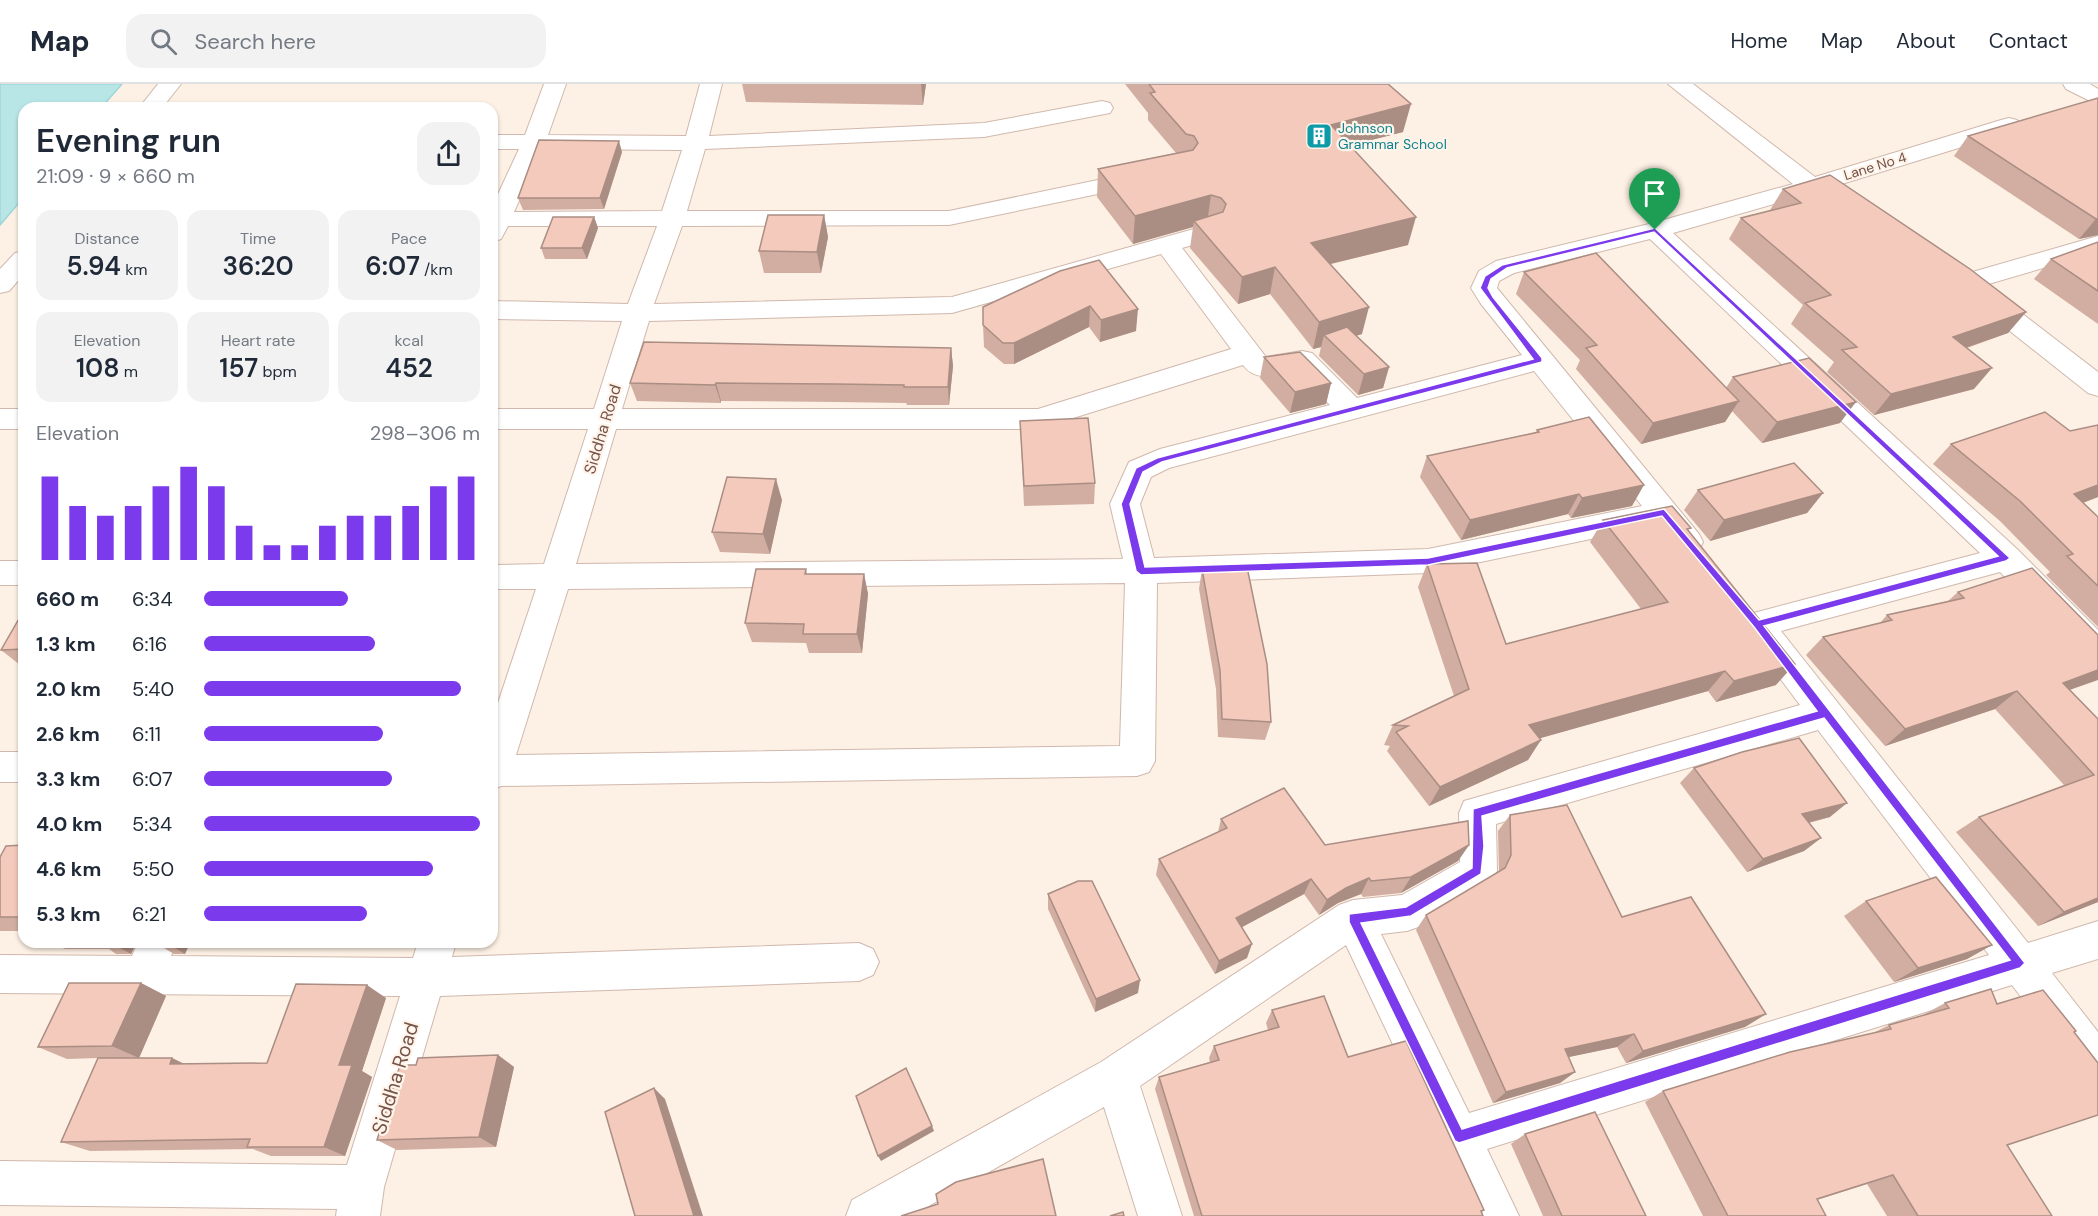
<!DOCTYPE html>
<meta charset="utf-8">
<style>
:root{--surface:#fff;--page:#f2f2f3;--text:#1f2937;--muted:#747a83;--line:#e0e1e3;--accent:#7c3aed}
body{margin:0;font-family:"DM Sans",sans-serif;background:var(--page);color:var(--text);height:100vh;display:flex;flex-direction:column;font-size:22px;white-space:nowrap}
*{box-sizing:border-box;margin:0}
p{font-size:20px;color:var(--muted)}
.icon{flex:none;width:33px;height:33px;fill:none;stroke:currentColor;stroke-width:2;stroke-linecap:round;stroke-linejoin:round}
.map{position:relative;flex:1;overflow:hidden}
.details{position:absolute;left:18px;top:18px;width:480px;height:846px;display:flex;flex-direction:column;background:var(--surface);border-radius:18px;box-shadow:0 2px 4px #0004}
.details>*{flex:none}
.pin{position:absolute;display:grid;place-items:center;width:51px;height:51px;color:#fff;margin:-62px -26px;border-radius:50% 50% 50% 0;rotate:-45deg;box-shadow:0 0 6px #0007}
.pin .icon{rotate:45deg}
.round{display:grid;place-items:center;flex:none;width:63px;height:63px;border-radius:18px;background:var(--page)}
.overview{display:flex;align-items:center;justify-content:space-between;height:102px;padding:0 18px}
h1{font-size:33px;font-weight:600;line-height:45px}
.metrics{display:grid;grid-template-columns:repeat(3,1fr);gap:9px;height:102px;padding:6px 18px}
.metrics div{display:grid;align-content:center;border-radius:15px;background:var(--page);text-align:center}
.metrics b{font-size:26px;font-weight:600}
.metrics small{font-size:16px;font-weight:400}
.metrics p{font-size:16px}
.chart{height:168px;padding:12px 18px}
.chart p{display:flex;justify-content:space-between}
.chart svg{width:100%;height:108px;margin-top:6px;stroke:var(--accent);stroke-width:6}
ul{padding:0 18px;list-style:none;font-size:20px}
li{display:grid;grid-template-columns:96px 72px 1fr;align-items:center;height:45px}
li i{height:15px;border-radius:8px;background:var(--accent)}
header{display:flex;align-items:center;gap:36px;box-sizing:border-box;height:84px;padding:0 30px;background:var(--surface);border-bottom:2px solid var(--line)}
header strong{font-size:28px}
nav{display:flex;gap:33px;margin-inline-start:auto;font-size:21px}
.search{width:420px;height:54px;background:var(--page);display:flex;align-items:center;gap:15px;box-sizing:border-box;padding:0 21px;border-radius:18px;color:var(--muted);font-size:22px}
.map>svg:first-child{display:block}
.water{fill:#b8e6e7;stroke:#9ed7d9;stroke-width:1.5}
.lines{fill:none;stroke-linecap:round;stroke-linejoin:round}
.minor-casing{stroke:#d0b8ad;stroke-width:2}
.minor{fill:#fff;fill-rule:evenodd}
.wall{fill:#d1aea1}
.shaded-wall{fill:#aa8d83}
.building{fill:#f3cabb;stroke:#aa8d83;stroke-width:1.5}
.route{fill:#7c3aed;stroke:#fff;stroke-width:1.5;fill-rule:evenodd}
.labels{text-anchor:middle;stroke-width:4.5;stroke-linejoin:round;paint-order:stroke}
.far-culture-label{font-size:14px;fill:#0d838f;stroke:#fff4ea;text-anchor:start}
.far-street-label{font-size:14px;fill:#765349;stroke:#fff4ea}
.street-label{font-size:16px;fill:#765349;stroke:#fff4ea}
.near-street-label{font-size:20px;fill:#765349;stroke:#fff4ea}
</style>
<header>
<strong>Map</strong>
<div class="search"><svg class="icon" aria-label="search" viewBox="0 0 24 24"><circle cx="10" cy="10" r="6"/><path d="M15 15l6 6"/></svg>Search here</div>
<nav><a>Home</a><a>Map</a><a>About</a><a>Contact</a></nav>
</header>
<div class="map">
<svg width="2098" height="1132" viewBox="0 0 2098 1132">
<rect width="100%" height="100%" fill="#fdf0e4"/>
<!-- water -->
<path class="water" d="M0,0h122l-21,24h-77v89l-24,28z"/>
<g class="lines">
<defs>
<g id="minor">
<path d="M158,0h23l-19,24h-23z"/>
<path d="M544,0h22l-18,51 138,1 14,-52h22l-13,52 275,-13 118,-22 8,2 3,5 -3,5 -126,24 -279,12 -18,62h262l192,-40 8,2 4,5 -4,5 -8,2 -192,40 -267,1 -28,78 298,-7 256,-72 9,3 3,5 -3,5 -35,10 84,109 36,-6 10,2 45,45 165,-43 -41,-51 -10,-16 8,-17 17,-10 153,-37 144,-40 -125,-100h25l122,93 186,-57 8,-2 8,2 3,5 -3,5 -198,61 -146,42 344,316 81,81v35l-12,-4 -86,-89 -219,59 247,312 70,-22v38l-46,14 46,59v54l-15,-6 -71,-95 -525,164 32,67h-45l-128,-271 -206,141 42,130h-44l-34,-109 -193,109h-65l6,-16 249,-138 238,-157 14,-5 49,-5 58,-33 -1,-49 5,-12 336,-96 -54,-72 -5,-9 5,-9 234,-62 -330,-314 -136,34 -15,8 -2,7 202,246 4,8 -4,8c-24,8 -31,-11 -44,-27l-12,5 -215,45 -271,10 -2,178 -6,11 -12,4 -636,10 -9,4v-69l44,-132h-44v-24l52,-1 44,-135h-96v-20h102l28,-88 -130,-2v-18l136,3 29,-78h-149l-7,13 -9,3v-35l27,-58h-27v-14h33zM542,65l140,1 -20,61 -148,1zM1161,170l70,95 -193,60h-416l27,-88 303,-8zM1243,281c13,18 34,10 53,6l34,34 -170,44 -31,13 -19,42 13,55 -547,5 40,-135h422zM1534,287l108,135 -214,43 -274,9 -14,-54 11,-27 18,-9zM1125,499l-5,163 -604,9 52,-166zM1818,646l171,225 -520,158 -88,-179 26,-3 14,-5 70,-43 6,-12 -1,-47z"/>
<path d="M2063,0h27l8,5v16l-32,-16z"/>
<path d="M2098,152v16l-123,36 6,-1 9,2 108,83v24l-10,-3 -116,-92 -4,-6 4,-6 -8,2 -9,-2 -4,-6 4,-6z"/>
<path d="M24,167v23l-15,17 -9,2v-24l15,-16z"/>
<rect x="0" y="325" width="24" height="20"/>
<rect x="0" y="477" width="24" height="24"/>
<rect x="0" y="668" width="24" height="30"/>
<path d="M138,858h39l-6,14 242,2 5,-16h38l-4,15 407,-14 14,6 6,13 -6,13 -14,6 -419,15 -56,191 -4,29h-44l1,-7 -337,-4v-44l347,4 53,-169 -400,-3v-38l132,1z"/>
</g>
</defs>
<!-- minor casing -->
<use href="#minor" class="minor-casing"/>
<!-- minor -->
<use href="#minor" class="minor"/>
</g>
<!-- wall -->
<g class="wall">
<path d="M742,0h184l-3,21 -177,-3z"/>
<path d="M1125,0h263l15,48 -53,13 58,100 -77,19 31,70 -6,2 33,31 -6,21 -25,7 -39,-39 2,-9 -8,2 -43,-55 -32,10 -48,-56 3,-21 -60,17 -36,-47 1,-28 78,-16 -28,-33v-7z"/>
<path d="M2098,14v137l-19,4 -125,-83 14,-20z"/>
<path d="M622,68l-18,57 -81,1 -5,-12z"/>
<path d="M1783,105l243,123 -18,21 -41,15 7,41 -100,26 -47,-43 7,-10 -43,-38 12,-19 -74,-66 12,-21 29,-8z"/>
<path d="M824,131l4,22 -7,36h-57l-5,-22z"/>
<path d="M594,133l4,11 -11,31h-42l-4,-11z"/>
<path d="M2098,158v82l-64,-45 17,-20z"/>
<path d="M1060,187l76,60 -36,11 -11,-15 -75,37h-10l-20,-17 -1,-22z"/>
<path d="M1524,188l202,116 7,-11 107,46 -78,20 -30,-32 -7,11 -84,22 -65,-75 4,-9 -64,-66z"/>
<path d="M951,264l2,18 -4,39h-42l-1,-2 -68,-1 -117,-1v2l-84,-2 -7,-18z"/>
<path d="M1264,273l67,26 -5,21 -36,9 -30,-35z"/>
<path d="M1020,337l75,62 -1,21 -70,2z"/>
<path d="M2098,341v72l-15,6 15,14v110l-52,-52 4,-3 -50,-51 -67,-57 18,-20 119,-13z"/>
<path d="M1537,346l95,76 -61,12 -3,-4 -107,26 -41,-63 7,-21 109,-24z"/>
<path d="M1698,406l125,3 -16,20 -97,28 -26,-31z"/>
<path d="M782,416l-12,54 -50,-2 -8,-20z"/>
<path d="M1603,436l85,11 88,154 -60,17 -8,-11 -168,47 -12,22 -99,46 -42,-55 3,-5 -6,-1 9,-20 61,-29 -36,-109 9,-23 79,80 135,-35 -51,-67z"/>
<path d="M806,485l1,5h57l4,20 -6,59h-53l-3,-10 -54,-1 -7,-19z"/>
<path d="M1202,485l69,153 -6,18 -47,-3 -2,-48 -17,-100z"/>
<path d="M1958,508l112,98 28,29v183l-60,24 -82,-94 23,-15 85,-32 -69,-76 -110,37 -79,-91 17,-18 56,-13 8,-9 61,-14z"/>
<path d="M24,526v58l-23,-18z"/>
<path d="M1694,684l136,49 -21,6 12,15 -17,13 -57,21 -67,-89z"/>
<path d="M1510,731l112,102 144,97 -21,13 -119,36 -9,-16 -49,10 7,15 -15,11 -67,20 -77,-173 10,-15 73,-43 -1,-41z"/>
<path d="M1221,735l104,26h144l-11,16 -57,32 -38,4 -2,-3 -23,9 -19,12 -15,-21 -62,33 5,31 -32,16 -59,-99 3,-16 59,-27z"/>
<path d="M24,761v86h-24v-74z"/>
<path d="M1048,810l90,99 -43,19 -47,-103z"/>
<path d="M1866,817l126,44 -25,14 -73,23 -50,-66z"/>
<path d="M51,858h86l-6,12h-15l-7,-5h-44z"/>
<path d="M154,858h93v2l-58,1 -4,9h-11z"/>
<path d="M141,899l25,13 -27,62h33l11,6 84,-1 119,-65 -24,73 10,6 -27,79h-74l-18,-7 -163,2 -29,-9 37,-84 -31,1 -29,-12z"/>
<path d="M1945,919l52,1 77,28 -67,113 45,71h-165l-20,-32 -50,16 9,16h-123l-58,-114 18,-11 210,-58 16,-8 32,-9z"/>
<path d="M1272,926l76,47 136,153 -2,2 1,4h-289l-39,-127 4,-12 51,-15 -1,-4 5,-12 54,-16 -2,-7z"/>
<path d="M498,971l16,12 -18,80 -99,3 -20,-10 39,-75z"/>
<path d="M1525,1050l121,82h-103l-32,-72z"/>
</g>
<!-- shaded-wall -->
<g class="shaded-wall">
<path d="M921,0h5l-3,21z"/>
<path d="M1411,20l-8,28 -78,20 6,-27z"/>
<path d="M619,57l3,11 -18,57 -4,-11z"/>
<path d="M1211,111l-4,28 -13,-2 -1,6 -60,17 2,-28z"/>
<path d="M824,131l4,22 -7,36 -4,-21z"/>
<path d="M594,133l4,11 -11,31 -5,-11z"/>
<path d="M1416,133l-8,28 -103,25 6,-27z"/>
<path d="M2096,135h2v16l-19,4z"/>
<path d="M1275,183l-5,27 -32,10 4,-27z"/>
<path d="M1090,222l-1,21 -75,37v-21z"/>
<path d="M1369,223l-7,27 -30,9 -8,-8 -3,12 -8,2 6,-27z"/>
<path d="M1138,225l-2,22 -36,11 1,-22z"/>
<path d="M2026,228l-18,21 -72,25 17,-21z"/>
<path d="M951,264l2,18 -4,39 -1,-18z"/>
<path d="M1389,283l-6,21 -25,7 6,-21z"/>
<path d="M1992,284l-18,21 -100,26 17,-21z"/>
<path d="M716,299l5,18v2l-6,-18z"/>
<path d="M1331,299l-5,21 -36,9 5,-21z"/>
<path d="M1739,317l-14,21 -84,22 12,-21z"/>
<path d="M1856,318l-16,21 -78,20 15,-21z"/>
<path d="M776,395l6,21 -12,54 -7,-20z"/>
<path d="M1644,401l-12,21 -61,12 11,-20z"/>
<path d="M2098,401v12l-45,17 21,-20z"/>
<path d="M1823,409l-16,20 -97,28 14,-21z"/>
<path d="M1579,410l-11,20 -107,26 9,-20z"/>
<path d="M864,490l4,20 -6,59 -5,-19z"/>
<path d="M492,577l6,9 -6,17z"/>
<path d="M1795,580l-19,21 -60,17 18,-21z"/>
<path d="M2098,586v10l-57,20 22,-17z"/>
<path d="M1725,587l-17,20 -192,54 13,-20z"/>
<path d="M2017,607l-22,18 -110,37 20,-17z"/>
<path d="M1541,656l-13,20 -99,46 11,-19z"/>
<path d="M1847,719l-17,14 -44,11 16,-14z"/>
<path d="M1821,754l-17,13 -57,21 16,-13z"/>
<path d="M1469,761l-11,16 -57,32 10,-16z"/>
<path d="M1369,794l-8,16 -23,9 -19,12 8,-15 19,-12z"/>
<path d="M1311,795l-7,15 -73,39 5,-15z"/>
<path d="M2098,814v4l-60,24 26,-14z"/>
<path d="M109,858h28l-6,12z"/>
<path d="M165,858h19l5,3 -4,9z"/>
<path d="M1252,860l-5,14 -32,16 4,-13z"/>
<path d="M1992,861l-25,14 -73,23 24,-14z"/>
<path d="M1140,896l-2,13 -43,19 1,-13z"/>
<path d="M141,899l25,13 -27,62 -27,-12z"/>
<path d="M367,901l19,13 -24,73 10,6 -27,79 -21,-9 15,-82z"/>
<path d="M1766,930l-21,13 -119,36 17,-12z"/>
<path d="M1634,950l-17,13 -67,14 15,-12z"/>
<path d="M498,971l16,12 -18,80 -17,-10z"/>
<path d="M172,974l25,12 -27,-6z"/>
<path d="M1575,988l-15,11 -67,20 13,-11z"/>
<path d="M654,1004l11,11 38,117h-9z"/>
<path d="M932,1042l2,5 -53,30 -3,-5z"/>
</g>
<!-- building -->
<g class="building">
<path d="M1149,0h239l23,20 -80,21 85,92 -105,26 58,64 -50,15 -44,-55 -33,10 -48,-56 29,-9 3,-8 -5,-6 -10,-3 -76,21 -37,-47 95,-19 5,-7 -4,-7 -8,-2 -36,-41 5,-1z"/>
<path d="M2098,14v121h-2l-128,-83z"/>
<path d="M539,56l80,1 -19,57h-82z"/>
<path d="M1830,91l140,94 56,43 -73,25 39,31 -101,26 -49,-44 15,-3 -52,-44 26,-8 -90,-77 60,-15 -18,-14z"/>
<path d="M768,131h56l-7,37 -58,-1z"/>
<path d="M553,133h41l-12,31h-41z"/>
<path d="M2098,158v49l-47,-32z"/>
<path d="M1596,169l143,148 -86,22 -67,-75 11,-3 -73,-73z"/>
<path d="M1099,176l39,49 -37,11 -11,-14 -76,37h-11l-20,-18v-18l77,-36z"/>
<path d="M1347,243l42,40 -25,7 -40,-39z"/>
<path d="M644,258l307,6 -3,39h-44v-2l-69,-1 -119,-1 -1,2 -85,-2z"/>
<path d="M1300,268l31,31 -36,9 -31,-35z"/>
<path d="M1809,274l47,44 -79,20 -44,-45z"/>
<path d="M2045,328l25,19 28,-6v60l-24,9 24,23v69l-31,-30 6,-2 -53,-53 -69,-57z"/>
<path d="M1589,333l55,68 -62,13 -3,-4 -109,26 -43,-64 112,-24 -2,-2z"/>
<path d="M1088,334l7,65 -71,3 -4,-65z"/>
<path d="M1794,379l29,30 -99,27 -26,-30z"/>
<path d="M727,393l49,2 -13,55 -51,-2z"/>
<path d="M1672,422l19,22 -4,1 108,135 -61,17 -9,-10 -196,54 12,15 -101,47 -44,-55 12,-6 -15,-1 76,-36 -42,-125 50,-1 29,81 162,-42 -65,-82z"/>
<path d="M1247,483l20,97 4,58 -49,-3 -2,-49 -18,-101z"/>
<path d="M2032,484l66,67v35l-35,13 35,36v179l-34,14 -85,-95 115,-42 -77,-84 -112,38 -82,-92 69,-17 -5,-5 77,-17 -6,-6z"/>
<path d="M756,485h50l-1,5h59l-7,60h-54l1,-10 -59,-1z"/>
<path d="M24,526v39l-23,1z"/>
<path d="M1799,654l48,65 -45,11 19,24 -58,21 -69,-91 48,-16z"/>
<path d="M1284,704l41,57 143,-24 1,24 -58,32 -40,4 -2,-3 -23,10 -19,12 -16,-21 -75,39 16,26 -33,17 -60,-102 68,-31 -6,-9z"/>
<path d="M1567,721l55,112 69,-20 75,117 -123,37 -9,-17 -69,15 10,23 -69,20 -80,-177 79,-47 6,-13 -1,-40z"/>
<path d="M24,761v72h-24v-60l6,-11z"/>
<path d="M1936,793l56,68 -74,23 -52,-67z"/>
<path d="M1078,797h14l48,99 -44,19 -48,-105z"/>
<path d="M69,899h72l-29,63 -74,1z"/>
<path d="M296,900l71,1 -28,80h13l-28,82h-77l3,-8 -189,3 37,-84h74l-2,6 97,-1z"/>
<path d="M1991,905l6,15 46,-14 33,41 -2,1 24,31v52l-91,30 45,71h-134l-25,-41 -76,24 9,17h-98l-65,-125 127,-39 101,-23 -2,-4 60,-17 -4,-5z"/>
<path d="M1324,912l24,61 58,-16 78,169 -3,1 2,5h-281l-43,-139 60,-17 -5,-14 65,-19 -7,-17z"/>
<path d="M498,971l-19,82 -102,3 23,-75h16l2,-7z"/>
<path d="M906,984l26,58 -54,30 -22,-60z"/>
<path d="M654,1004l40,128h-59l-30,-104z"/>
<path d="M1595,1028l51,104h-84l-37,-82z"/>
<path d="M1043,1075l13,57h-155l37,-12 -2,-10 20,-12z"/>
<path d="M1123,1128l1,4h-14z"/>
</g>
<!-- route -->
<path class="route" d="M1655,144l355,330 -4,3 -242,65 261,337 -5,5 -561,175 -4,-2 -106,-219v-8l57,-7 66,-39 1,-59 344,-98 -63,-84 -92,-111 -234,49 -287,10 -5,-4 -15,-67 15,-36 21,-10 376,-99 -53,-71 5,-12 17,-11zM1654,148l344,324 -239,64 -95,-111 -236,49 -283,9 -15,-63 13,-32 19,-10 380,-100v-4l-49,-61 -5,-9 3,-9 16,-11zM1824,634l186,242 -548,169 -101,-206 50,-7 70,-42 3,-28 -2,-30z"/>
<!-- icons -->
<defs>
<symbol id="building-square" viewBox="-11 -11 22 22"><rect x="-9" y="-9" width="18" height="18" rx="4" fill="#0f9aa8" stroke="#fff4ea"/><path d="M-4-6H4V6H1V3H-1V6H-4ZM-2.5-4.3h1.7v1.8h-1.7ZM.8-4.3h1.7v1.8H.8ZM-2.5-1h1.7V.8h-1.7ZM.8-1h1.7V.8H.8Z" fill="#fff"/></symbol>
</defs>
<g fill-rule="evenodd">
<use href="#building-square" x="1304" y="37" width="30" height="30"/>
</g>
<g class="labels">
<!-- far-culture labels -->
<g class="far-culture-label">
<text x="1338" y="49">Johnson<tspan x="1338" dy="16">Grammar School</tspan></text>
</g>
<!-- far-street labels -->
<g class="far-street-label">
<text transform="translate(1875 82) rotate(-17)" y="5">Lane No 4</text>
</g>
<!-- street labels -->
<g class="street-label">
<text transform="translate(602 345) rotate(-73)" y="6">Siddha Road</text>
</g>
<!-- near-street labels -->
<g class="near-street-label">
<text transform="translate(395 994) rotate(-73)" y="7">Siddha Road</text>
</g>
</g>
</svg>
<div class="pin" style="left:1655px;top:146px;background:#1e9e55"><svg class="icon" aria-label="arrive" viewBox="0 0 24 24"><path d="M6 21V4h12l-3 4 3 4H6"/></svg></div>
<section class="details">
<div class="overview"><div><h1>Evening run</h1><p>21:09 · 9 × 660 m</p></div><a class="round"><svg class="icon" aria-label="share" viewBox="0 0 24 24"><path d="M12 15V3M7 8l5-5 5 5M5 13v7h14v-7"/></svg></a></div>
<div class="metrics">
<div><p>Distance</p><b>5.94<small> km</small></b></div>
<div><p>Time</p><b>36:20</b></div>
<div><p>Pace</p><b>6:07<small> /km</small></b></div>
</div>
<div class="metrics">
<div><p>Elevation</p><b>108<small> m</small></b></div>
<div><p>Heart rate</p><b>157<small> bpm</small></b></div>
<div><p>kcal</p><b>452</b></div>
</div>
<div class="chart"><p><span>Elevation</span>298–306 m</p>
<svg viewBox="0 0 160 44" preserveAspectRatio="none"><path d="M5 44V10M15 44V22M25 44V26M35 44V22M45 44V14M55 44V6M65 44V14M75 44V30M85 44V38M95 44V38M105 44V30M115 44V26M125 44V26M135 44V22M145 44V14M155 44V10"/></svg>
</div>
<ul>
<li><b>660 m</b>6:34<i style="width:52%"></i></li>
<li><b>1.3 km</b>6:16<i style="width:62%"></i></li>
<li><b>2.0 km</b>5:40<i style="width:93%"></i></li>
<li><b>2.6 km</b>6:11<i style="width:65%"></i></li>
<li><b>3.3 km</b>6:07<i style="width:68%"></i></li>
<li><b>4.0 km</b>5:34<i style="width:100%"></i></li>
<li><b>4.6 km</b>5:50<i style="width:83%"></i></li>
<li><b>5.3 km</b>6:21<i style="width:59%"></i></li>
</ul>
</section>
</div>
